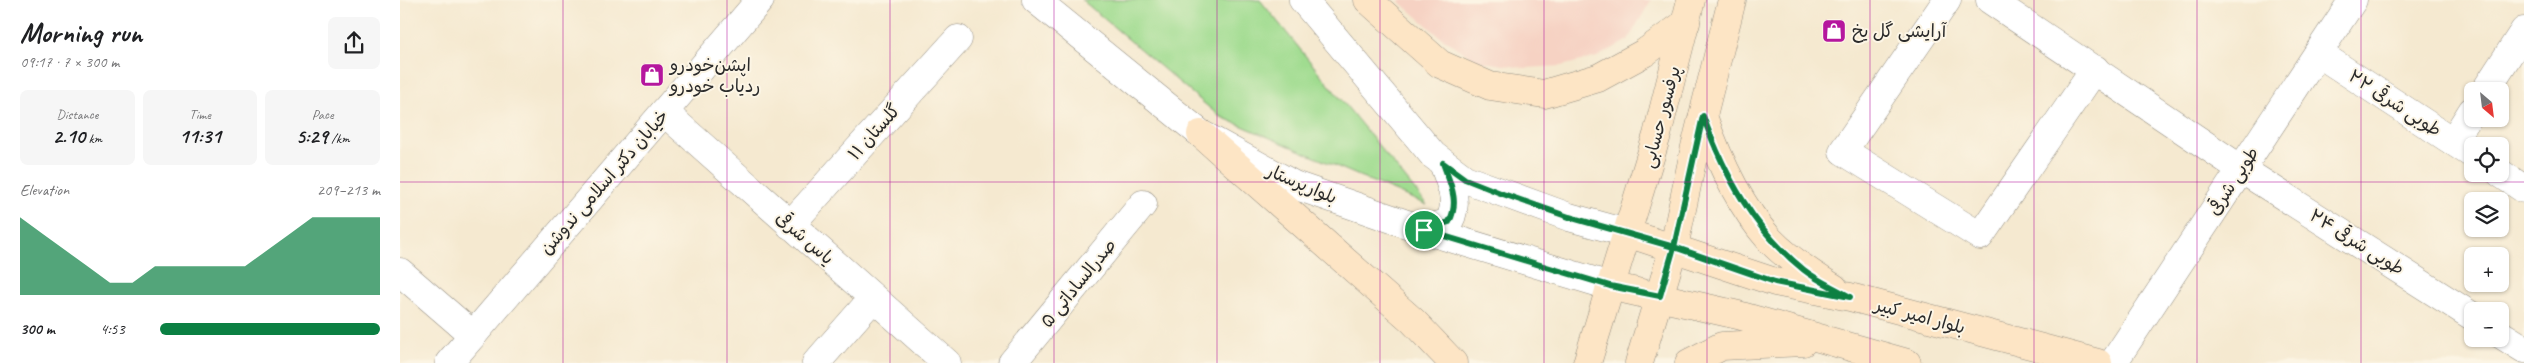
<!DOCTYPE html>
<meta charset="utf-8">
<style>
:root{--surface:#fff;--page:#f6f6f6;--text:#202124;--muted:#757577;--accent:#0b8043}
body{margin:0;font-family:Caveat,"Playpen Sans Arabic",sans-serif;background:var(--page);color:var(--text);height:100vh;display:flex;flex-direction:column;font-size:19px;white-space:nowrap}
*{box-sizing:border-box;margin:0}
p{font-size:16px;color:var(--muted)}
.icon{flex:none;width:28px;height:28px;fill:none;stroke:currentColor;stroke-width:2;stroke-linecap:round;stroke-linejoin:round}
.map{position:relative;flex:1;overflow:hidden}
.drawer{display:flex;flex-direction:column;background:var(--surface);width:400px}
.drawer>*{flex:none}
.needle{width:32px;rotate:152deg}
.fabs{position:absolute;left:2064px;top:82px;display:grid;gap:10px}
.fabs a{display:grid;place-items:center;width:45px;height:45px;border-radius:8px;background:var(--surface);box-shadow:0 1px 4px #0004;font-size:25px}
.pin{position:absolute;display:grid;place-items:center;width:42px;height:42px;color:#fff;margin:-21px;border:2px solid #fff;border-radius:50%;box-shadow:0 1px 5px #0007}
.round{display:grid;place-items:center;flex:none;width:52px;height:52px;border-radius:8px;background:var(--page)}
.overview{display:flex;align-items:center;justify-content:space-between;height:85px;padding:0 20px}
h1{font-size:28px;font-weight:700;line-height:38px}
.figures{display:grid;grid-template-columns:repeat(3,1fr);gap:8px;height:85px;padding:5px 20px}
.figures div{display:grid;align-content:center;border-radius:8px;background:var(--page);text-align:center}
.figures b{font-size:21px;font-weight:700}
.figures small{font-size:14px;font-weight:400}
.figures p{font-size:14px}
.chart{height:140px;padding:10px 20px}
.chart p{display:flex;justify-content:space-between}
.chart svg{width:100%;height:90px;margin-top:5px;fill:var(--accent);opacity:.7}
ul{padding:0 20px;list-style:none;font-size:16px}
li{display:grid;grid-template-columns:80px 60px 1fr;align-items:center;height:38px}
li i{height:12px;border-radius:6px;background:var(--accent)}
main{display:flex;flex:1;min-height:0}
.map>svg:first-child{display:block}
.built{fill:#f6d2c3}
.green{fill:#a0dc90;stroke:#66845e}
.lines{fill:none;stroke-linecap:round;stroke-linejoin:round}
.minor-casing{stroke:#908a7e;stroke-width:29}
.tertiary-casing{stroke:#908a7e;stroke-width:29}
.secondary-casing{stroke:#908a7e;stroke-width:29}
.minor{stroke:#fff;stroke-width:28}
.tertiary{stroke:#fff;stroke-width:28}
.secondary{stroke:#fde5c5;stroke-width:28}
.route-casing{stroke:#fff;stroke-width:10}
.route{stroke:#0b8043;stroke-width:6}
.grid{fill:none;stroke:#b5179e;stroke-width:1;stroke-opacity:0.55}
.labels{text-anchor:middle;stroke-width:4;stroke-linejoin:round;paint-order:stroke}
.poi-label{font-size:18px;fill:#2b2b2b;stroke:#fcf5e5;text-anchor:start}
.street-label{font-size:18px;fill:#2b2b2b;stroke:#fcf5e5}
</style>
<main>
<section class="drawer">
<div class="overview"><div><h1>Morning run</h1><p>09:17 · 7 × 300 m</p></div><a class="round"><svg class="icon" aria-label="share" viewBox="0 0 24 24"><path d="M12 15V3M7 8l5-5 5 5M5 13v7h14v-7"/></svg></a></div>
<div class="figures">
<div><p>Distance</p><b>2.10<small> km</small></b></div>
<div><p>Time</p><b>11:31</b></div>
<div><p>Pace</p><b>5:29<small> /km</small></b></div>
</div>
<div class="chart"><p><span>Elevation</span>209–213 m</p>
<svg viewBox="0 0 160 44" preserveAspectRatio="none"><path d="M0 44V6L10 14L20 22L30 30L40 38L50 38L60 30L70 30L80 30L90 30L100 30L110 22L120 14L130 6L140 6L150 6L160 6V44z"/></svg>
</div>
<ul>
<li><b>300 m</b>4:53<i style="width:100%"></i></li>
</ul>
</section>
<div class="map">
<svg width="2124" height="363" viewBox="0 0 2124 363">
<rect width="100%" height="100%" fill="#fcf5e5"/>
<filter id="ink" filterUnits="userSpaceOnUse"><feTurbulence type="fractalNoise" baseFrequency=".02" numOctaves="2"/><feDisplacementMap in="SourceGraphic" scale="10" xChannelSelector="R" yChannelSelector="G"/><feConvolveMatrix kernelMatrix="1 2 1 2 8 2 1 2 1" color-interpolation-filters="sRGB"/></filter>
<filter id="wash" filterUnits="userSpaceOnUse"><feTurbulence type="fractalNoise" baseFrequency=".0096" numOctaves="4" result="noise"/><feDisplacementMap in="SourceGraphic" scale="20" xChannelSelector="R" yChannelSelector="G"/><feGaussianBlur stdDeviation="1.12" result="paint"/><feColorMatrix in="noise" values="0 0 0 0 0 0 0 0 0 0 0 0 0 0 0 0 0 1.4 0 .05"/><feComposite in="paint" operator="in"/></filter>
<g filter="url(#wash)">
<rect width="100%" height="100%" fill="#f5e9d0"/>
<!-- built -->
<path class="built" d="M998,0h253l-23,40 -31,17 -36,9 -36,2 -48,-7 -39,-26z"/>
<!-- green -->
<path class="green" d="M682,0h178l167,205 -208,-89z"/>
</g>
<g filter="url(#ink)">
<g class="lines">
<defs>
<g id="minor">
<path d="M1547,0l-104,151 137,85 115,-167"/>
<path d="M1590,0l251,169 231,147"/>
<path d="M1918,53l154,101"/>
<path d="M2085,91l39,-60"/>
<path d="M264,112l283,251"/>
<path d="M2053,141l19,-30"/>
<path d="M2100,173l24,16"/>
<path d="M390,225l168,-186"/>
<path d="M0,272l73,63"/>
<path d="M2100,334l24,15"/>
<path d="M416,363l57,-65"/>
<path d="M612,363l131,-159"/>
</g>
<g id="tertiary">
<path d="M636,0l165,134 93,51 130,45 186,56"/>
<path d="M903,0l130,155 32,24 104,38 58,16"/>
<path d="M1024,230l25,-8c11,-20 1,-39 -6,-59"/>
<path d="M49,363l311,-363"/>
<path d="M1713,363l240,-363"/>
</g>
<g id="secondary">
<path d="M968,0l72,64 50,22 54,8 54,-16 46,-25 42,-30"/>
<path d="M1303,116c15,43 36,89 67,124 18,19 41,34 64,48"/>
<path d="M801,134l212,187 40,42"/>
<path d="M1227,233l148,49 75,15 248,66"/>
<path d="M1210,286l128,29 169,48"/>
<path d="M1187,363l70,-228 34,-135"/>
<path d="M1239,363l35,-116 21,-100 37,-147"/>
<path d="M1289,363l33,-17 81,-4"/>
</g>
</defs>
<!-- minor casing -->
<use href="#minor" class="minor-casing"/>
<!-- tertiary casing -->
<use href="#tertiary" class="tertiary-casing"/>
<!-- secondary casing -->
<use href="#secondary" class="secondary-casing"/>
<!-- minor -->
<use href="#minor" class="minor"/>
<!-- tertiary -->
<use href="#tertiary" class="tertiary"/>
<!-- secondary -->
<use href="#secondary" class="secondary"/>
</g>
</g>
<g class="lines" filter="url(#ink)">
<defs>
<path id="route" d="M1024,230l186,56 50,10 14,-49 101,35 75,15c-15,-9 -32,-16 -46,-27 -51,-41 -79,-94 -101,-154l-29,131 -105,-30 -66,-23 -38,-15 -22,-16c7,20 17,39 6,59l-25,8"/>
</defs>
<!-- route casing -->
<use href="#route" class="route-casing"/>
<!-- route -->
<use href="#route" class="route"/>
</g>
<!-- grid -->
<path class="grid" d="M163,0v363M327,0v363M490,0v363M654,0v363M817,0v363M980,0v363M1144,0v363M1307,0v363M1470,0v363M1634,0v363M1797,0v363M1961,0v363M0,182h2124"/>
<!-- icons -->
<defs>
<symbol id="shop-square" viewBox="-11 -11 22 22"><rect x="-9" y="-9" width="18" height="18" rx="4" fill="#b5179e" stroke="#fcf5e5"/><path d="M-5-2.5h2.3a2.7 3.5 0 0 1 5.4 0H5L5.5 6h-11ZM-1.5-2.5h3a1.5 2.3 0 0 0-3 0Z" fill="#fff"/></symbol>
</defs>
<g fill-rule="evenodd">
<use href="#shop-square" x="1420" y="17" width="28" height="28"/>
<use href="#shop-square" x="238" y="61" width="28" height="28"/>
</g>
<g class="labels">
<!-- poi labels -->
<g class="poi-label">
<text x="1452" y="37">آرایشی گل یخ</text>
<text x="270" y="71">اپشن‌خودرو<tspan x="270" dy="21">ردیاب خودرو</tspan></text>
</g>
<!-- street labels -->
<g class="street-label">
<text transform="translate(1995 103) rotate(33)" y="6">طوبی شرقی ۲۲</text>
<text transform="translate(1261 117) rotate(-75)" y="6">پرفسور حسابی</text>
<text transform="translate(474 132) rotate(-48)" y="6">گلستان ۱۱</text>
<text transform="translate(1833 181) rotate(-57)" y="6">طوبی شرقی</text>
<text transform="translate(204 182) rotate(-49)" y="6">خيابان دکتر اسلامی ندوشن</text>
<text transform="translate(902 184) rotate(23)" y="6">بلوارپرستار</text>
<text transform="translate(405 238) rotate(41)" y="6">یاس شرقی</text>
<text transform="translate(1957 242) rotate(32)" y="6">طوبی شرقی ۲۴</text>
<text transform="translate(678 283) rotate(-51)" y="6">صدرالساداتی ۵</text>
<text transform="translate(1520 316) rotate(15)" y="6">بلوار امیر کبیر</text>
</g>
</g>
</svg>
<div class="fabs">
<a><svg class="needle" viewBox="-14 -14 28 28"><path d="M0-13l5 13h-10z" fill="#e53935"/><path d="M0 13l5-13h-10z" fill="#757577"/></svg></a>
<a><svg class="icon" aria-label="locate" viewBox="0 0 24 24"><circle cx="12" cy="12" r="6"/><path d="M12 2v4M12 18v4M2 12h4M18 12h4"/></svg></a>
<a><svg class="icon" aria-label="layers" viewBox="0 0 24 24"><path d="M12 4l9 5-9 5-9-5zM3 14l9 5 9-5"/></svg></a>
<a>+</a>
<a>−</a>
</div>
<div class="pin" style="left:1024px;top:230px;background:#1e9e55"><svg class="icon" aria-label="arrive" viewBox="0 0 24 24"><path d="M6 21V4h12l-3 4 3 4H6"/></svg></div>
</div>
</main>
